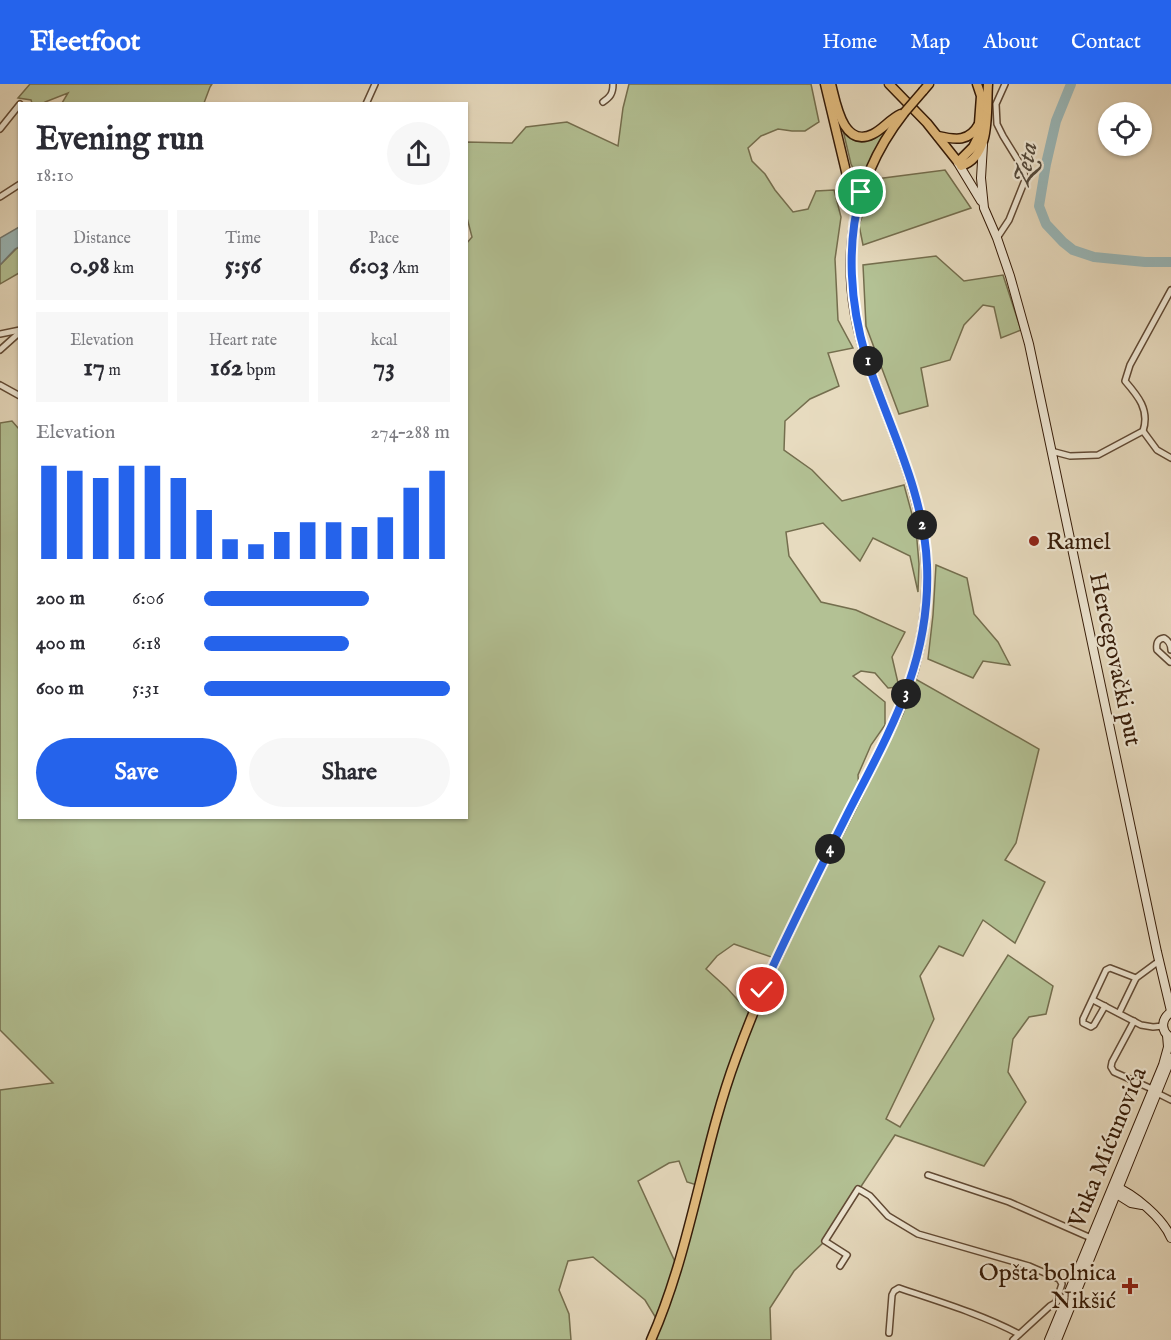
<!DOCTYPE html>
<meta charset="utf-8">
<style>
:root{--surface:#fff;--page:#f7f7f7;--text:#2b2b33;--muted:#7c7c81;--accent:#2563eb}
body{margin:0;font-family:"IM FELL English",serif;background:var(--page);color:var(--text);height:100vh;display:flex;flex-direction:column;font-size:22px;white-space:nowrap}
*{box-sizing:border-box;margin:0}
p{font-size:20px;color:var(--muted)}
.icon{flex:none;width:33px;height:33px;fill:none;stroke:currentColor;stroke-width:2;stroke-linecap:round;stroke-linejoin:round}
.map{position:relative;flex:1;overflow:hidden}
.side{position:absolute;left:18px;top:18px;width:450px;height:717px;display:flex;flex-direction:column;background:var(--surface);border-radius:0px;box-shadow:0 2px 4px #0004}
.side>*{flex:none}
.fabs{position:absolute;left:1098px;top:18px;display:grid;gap:12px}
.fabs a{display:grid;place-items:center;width:54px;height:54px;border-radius:50%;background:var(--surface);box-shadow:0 2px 4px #0004;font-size:30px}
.pin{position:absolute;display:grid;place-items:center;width:51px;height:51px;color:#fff;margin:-26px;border:3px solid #fff;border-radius:50%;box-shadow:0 2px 6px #0007}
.km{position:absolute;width:30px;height:30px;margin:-15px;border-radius:50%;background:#222;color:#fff;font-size:16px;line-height:30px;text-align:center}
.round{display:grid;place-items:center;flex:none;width:63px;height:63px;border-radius:32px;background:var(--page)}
.overview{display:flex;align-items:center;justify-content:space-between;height:102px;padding:0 18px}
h1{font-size:33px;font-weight:700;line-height:45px}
.metrics{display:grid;grid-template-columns:repeat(3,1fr);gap:9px;height:102px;padding:6px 18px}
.metrics div{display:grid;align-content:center;border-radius:0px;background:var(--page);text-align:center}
.metrics b{font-size:26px;font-weight:700}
.metrics small{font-size:16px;font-weight:400}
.metrics p{font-size:16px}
.chart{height:168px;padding:12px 18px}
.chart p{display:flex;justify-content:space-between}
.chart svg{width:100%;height:108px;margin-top:6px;stroke:var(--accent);stroke-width:6}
.primary-button{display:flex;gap:12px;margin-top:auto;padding:12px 18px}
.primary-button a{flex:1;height:69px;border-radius:36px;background:var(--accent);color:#fff;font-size:24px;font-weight:700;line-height:69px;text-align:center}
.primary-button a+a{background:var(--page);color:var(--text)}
ul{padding:0 18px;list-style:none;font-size:20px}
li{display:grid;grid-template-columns:96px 72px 1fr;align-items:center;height:45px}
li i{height:15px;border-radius:8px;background:var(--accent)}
header{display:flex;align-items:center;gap:36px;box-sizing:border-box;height:84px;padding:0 30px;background:var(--accent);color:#fff}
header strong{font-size:28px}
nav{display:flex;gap:33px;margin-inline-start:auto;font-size:21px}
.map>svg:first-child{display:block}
.green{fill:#b3c194;stroke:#746e4e;stroke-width:1.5;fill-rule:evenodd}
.water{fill:#9ab9bb;stroke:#717973;stroke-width:1.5}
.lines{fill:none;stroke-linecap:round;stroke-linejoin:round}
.river{stroke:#9ab9bb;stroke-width:10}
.street-casing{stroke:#614a35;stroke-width:8}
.secondary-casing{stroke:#341a07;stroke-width:10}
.primary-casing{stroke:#341a07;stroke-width:11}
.street{stroke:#efe8d5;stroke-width:5}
.secondary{stroke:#efe8d5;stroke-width:8}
.primary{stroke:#e4be80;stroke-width:8}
.primary-bridge-casing{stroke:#341a07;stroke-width:11;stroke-linecap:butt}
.primary-bridge{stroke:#e4be80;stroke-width:8}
.route-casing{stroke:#fff;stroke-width:12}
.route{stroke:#2563eb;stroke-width:8}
.poi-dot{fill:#8f2418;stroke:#efe8d5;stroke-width:2}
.labels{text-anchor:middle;stroke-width:4.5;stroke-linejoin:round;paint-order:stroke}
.poi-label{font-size:24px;fill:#341a07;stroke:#efe8d5;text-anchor:start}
.street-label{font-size:24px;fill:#341a07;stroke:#efe8d5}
.water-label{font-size:26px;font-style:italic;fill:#534a3d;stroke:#efe8d5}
</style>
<header>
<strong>Fleetfoot</strong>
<nav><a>Home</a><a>Map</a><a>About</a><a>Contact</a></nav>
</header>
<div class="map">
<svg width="1171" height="1256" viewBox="0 0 1171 1256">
<rect width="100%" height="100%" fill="#e7dbbf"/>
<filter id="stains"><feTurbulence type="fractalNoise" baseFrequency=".00333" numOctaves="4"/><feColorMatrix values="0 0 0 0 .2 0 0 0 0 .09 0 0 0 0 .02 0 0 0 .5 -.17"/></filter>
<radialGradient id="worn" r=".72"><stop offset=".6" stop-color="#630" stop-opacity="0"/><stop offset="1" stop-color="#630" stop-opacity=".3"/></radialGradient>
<!-- green -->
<g class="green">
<path d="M30,0h182l-2,3 -6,16h-142l6,-10 -23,9v1h-13l-1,-3 -13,-2z"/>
<path d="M629,0h182l8,38 -14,9h-13l-14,-2 -17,7 -13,12 4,13 13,13 10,16 18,22 15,-3 8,-18 18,-1 7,27 -6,42 3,61 15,28 -25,5 11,33 -29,13 -25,22 -1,29 28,20 30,31 62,-16 12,44 3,35 -1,28 -8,-36 -37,-18 -13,23 -37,-38 -37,9 3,24 32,46 35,8 49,22 -13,25 7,30 -11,1 -13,-15 -14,-2 -8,5 32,26v23l-14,20 -13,30 1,16 53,-114 127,72 -23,94 -11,17 40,22 -30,61 -32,-23 -20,36 -24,-10 -19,30 14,43 -48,100 14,8 108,-172 45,31 -7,28 -17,3 -16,22 -5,33 18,30 -42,64 -89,-31 -70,106 -31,30 -24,37 1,32h-120l8,-17 -14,-23 -52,-43 -25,4 -9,29 10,24 2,26h-571v-250l53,-7 -53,-53v-607l12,-2 7,8 1,389h446v-574l6,-7 -6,-23 1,-72 45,1 14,-16 41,-5 51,24 5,-38zM734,860l43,15 -25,57 -25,-28 -21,-19 11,-13zM679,1077l8,21 13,4 -23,80 -39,-85 31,-18z"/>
<path d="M832,0l11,35 16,18 33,-12 -32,65 -2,-11 -7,-15z"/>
<path d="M945,86l26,38 -108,37 -4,-20 17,-46z"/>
<path d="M19,163v26l-19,11v-19l16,-16z"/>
<path d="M936,172l28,25 39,-6 18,55 -20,8 -7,-31 -11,-2 -19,20 -14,35 -29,8 7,38 -29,8 -33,-88 -3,-61z"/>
<path d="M936,481l31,13 7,36 24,28 12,23 -27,-4 -10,17 -45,-19 5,-44z"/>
</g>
<!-- water -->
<path class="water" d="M19,143v20l-4,2 -15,16v-27z"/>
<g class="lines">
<!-- river -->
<path class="river" d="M1071,0l-15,37 -10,43 -7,42 7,18 17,18 10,8 21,7 51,5h26"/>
<defs>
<g id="street">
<path d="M603,18c7,-5 10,-8 10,-18"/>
<path d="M366,20l9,-20"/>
<path d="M0,45l20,-25"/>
<path d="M0,113l20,-13"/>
<path d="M997,154l12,-18 16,-40 -1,-10 -21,-34 -6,-12 -1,-20 9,-20"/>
<path d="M0,250l20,-4"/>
<path d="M0,266l20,-18"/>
<path d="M0,301l20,11"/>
<path d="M1143,347l14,19 14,8"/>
<path d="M1051,367l19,5 28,-1 45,-24c7,-21 -5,-35 -18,-50l5,-16 41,-75"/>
<path d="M1170,578l-13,-12c-1,-6 0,-11 7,-12 5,3 7,6 7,12"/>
<path d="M1093,916l48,25 12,2 10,-1"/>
<path d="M1105,922l-11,19 -3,2 -8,-4v-4l23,-49 4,-2 26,10"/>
<path d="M1119,929l17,-35 23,-17"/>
<path d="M1134,937l-22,41 -1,5 3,5 38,17"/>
<path d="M1157,1009l14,7"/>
<path d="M928,1091l81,27 82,36"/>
<path d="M860,1106l10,6 18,20 30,18 111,32 30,13 3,5 -6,18"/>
<path d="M840,1182l7,-11 -22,-14 33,-52"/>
<path d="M889,1249l3,-38 2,-4 5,-3c41,14 82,26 120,46"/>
<path d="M1013,1256l37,-34 7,-4"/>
</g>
<g id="secondary">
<path d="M983,61l-2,33 3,30 13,30 13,38 19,68 128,608 14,59"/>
<path d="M958,79l23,38"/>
<path d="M1171,954c-11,-7 -10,-19 0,-26"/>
<path d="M1114,1102c20,8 49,32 57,52"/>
<path d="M1112,1107l19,12 11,2"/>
<path d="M1049,1256l114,-275 5,-18 -1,-12"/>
<path d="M1057,1256l114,-282"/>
</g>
<g id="primary">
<path d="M825,0l30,125"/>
<path d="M831,0c5,19 12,65 42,50 10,-5 17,-15 28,-20"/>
<path d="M889,0l38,39 31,39 15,-15 5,-10 3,-41 -4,-12"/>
<path d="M923,7l6,-7"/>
<path d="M938,52c18,4 31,6 41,-12"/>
<path d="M961,82c31,-10 25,-55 27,-82"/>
<path d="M651,1256c40,-90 51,-190 85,-282 43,-120 108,-230 162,-345 25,-57 35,-120 25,-182 -10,-58 -36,-112 -55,-168 -30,-88 -22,-176 36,-250"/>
</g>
</defs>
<!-- street casing -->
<use href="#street" class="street-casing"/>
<!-- secondary casing -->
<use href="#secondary" class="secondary-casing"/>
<!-- primary casing -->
<use href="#primary" class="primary-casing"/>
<!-- street -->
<use href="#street" class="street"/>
<!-- secondary -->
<use href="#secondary" class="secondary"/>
<!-- primary -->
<use href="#primary" class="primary"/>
<defs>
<path id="primary-bridge" d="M904,29l19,-22"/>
</defs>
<!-- primary-bridge casing -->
<use href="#primary-bridge" class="primary-bridge-casing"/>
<!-- primary-bridge -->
<use href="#primary-bridge" class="primary-bridge"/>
</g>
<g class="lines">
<defs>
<path id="route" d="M762,906c27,-60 57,-119 87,-179 42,-82 82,-150 78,-246 -3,-74 -39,-140 -61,-208 -16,-53 -20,-112 -5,-165"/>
</defs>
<!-- route casing -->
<use href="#route" class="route-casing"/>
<!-- route -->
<use href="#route" class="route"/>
</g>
<!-- markers -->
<g class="poi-dot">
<circle cx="1034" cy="457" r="6"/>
<path d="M1127 1193h6v6h6v6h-6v6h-6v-6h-6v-6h6z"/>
</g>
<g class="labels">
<!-- poi labels -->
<g class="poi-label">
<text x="1046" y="465">Ramel</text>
<text x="1116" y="1196" text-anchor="end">Opšta bolnica<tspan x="1116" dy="28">Nikšić</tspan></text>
</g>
<!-- street labels -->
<g class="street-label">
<text transform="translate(1116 575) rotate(78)" y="8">Hercegovački put</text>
<text transform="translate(1107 1063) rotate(-68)" y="8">Vuka Mićunovića</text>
</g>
<!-- water labels -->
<g class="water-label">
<text transform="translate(1024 79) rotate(-79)" y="9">Zeta</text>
</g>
</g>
<rect width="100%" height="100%" filter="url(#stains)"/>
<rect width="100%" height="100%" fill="url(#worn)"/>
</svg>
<div class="fabs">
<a><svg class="icon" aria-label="locate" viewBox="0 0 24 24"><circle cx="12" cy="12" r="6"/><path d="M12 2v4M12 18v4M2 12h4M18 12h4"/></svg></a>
</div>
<div class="pin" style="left:861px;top:108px;background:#1e9e55"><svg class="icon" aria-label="arrive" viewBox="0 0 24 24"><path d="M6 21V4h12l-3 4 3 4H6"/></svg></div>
<div class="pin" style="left:762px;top:906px;background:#d93025"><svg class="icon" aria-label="check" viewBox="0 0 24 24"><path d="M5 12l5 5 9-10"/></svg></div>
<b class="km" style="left:868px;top:277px">1</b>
<b class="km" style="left:922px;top:441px">2</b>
<b class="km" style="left:906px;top:610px">3</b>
<b class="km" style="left:830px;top:765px">4</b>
<section class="side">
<div class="overview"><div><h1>Evening run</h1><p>18:10</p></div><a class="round"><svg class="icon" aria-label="share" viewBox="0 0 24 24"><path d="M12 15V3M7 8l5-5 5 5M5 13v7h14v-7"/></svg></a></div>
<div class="metrics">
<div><p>Distance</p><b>0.98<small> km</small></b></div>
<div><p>Time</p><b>5:56</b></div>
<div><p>Pace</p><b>6:03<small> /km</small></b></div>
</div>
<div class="metrics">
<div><p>Elevation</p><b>17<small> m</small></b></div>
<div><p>Heart rate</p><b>162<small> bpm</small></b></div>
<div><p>kcal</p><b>73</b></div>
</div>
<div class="chart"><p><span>Elevation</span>274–288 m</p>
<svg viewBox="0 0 160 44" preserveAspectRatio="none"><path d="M5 44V6M15 44V8M25 44V11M35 44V6M45 44V6M55 44V11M65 44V24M75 44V36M85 44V38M95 44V33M105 44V29M115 44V29M125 44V31M135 44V27M145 44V15M155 44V8"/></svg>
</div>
<ul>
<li><b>200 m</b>6:06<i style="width:67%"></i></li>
<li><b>400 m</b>6:18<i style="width:59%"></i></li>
<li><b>600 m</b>5:31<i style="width:100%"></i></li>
</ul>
<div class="primary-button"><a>Save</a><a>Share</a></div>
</section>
</div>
